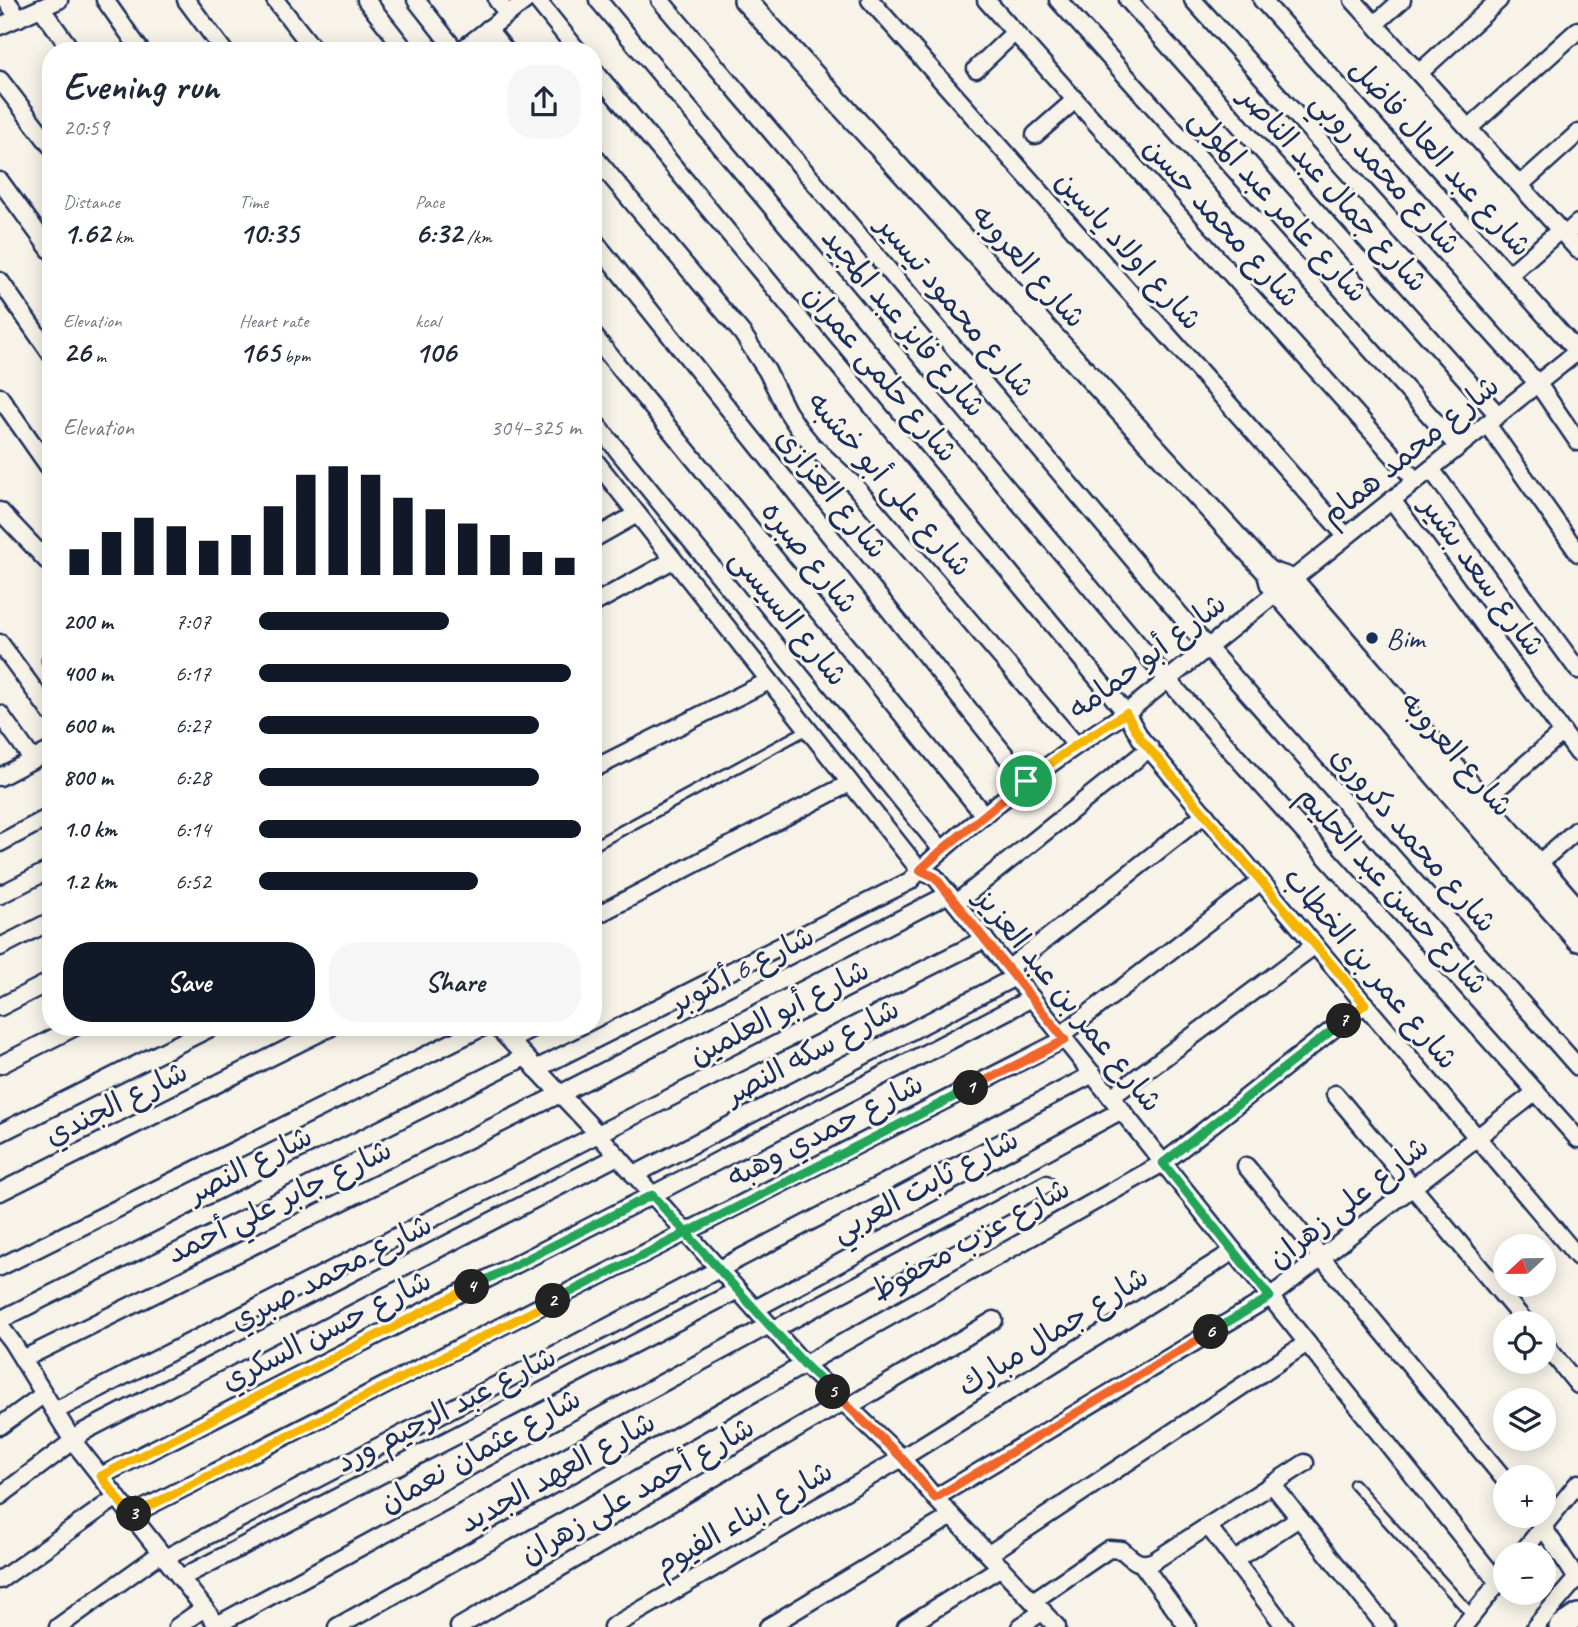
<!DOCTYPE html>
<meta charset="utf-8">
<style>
:root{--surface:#fff;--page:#f6f6f7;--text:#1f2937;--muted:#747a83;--accent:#111827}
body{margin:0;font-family:Caveat,"Playpen Sans Arabic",sans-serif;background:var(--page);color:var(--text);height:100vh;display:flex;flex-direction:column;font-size:26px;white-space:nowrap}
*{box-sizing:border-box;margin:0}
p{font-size:23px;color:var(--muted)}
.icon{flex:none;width:38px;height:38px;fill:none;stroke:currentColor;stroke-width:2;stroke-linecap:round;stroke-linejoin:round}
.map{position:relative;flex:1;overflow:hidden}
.drawer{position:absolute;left:42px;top:42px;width:560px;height:994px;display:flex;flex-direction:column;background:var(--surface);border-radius:28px;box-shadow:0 4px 18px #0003}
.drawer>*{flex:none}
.needle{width:46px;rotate:248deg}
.fabs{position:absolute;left:1493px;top:1234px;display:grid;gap:14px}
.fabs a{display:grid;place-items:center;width:63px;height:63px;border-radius:50%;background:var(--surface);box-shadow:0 4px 18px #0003;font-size:35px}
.pin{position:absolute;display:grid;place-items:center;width:60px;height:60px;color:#fff;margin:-30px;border:4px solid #fff;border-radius:50%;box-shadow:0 2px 7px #0007}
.km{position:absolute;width:35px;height:35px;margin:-18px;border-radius:50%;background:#222;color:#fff;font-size:19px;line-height:35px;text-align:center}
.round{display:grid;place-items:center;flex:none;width:74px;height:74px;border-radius:28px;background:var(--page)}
.overview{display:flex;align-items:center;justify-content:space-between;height:119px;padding:0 21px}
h1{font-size:38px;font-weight:700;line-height:52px}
.stats{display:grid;grid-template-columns:repeat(3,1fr);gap:10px;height:119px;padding:7px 21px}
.stats div{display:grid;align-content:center}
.stats b{font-size:30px;font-weight:700}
.stats small{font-size:19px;font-weight:400}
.stats p{font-size:19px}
.chart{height:196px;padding:14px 21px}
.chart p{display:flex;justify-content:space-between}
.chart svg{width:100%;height:126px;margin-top:7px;stroke:var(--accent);stroke-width:6}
.primary-button{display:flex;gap:14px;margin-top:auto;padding:14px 21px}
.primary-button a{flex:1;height:80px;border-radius:28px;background:var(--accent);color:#fff;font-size:28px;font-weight:700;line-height:80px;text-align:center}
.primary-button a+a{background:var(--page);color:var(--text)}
ul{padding:0 21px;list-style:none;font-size:23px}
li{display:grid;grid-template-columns:112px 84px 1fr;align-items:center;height:52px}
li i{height:18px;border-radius:9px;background:var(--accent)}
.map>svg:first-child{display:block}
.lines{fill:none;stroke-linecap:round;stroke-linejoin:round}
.lane-casing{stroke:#1b2f5e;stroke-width:13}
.street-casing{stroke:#1b2f5e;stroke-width:21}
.secondary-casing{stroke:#1b2f5e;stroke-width:26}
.lane{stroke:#f7f3e8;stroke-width:8}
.street{stroke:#f7f3e8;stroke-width:16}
.secondary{stroke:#f7f3e8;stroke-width:21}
.split-1-casing{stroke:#fff;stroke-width:14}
.split-2-casing{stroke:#fff;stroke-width:14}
.split-3-casing{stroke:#fff;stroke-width:14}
.split-4-casing{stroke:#fff;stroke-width:14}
.split-5-casing{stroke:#fff;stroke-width:14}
.split-6-casing{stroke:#fff;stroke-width:14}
.split-7-casing{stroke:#fff;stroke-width:14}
.split-8-casing{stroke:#fff;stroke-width:14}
.split-1{stroke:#f0652b;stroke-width:9}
.split-2{stroke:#22a559;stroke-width:9}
.split-3{stroke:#f5b400;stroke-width:9}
.split-4{stroke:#f5b400;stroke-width:9}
.split-5{stroke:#22a559;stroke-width:9}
.split-6{stroke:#f0652b;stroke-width:9}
.split-7{stroke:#22a559;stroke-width:9}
.split-8{stroke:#f5b400;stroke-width:9}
.poi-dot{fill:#1b2f5e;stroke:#f7f3e8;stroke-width:2.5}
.labels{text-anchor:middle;stroke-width:6;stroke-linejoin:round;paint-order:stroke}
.street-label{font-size:30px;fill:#1b2f5e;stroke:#f7f3e8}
.poi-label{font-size:30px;fill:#1b2f5e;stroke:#f7f3e8;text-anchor:start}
</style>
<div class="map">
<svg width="1578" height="1627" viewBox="0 0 1578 1627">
<rect width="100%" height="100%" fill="#f7f3e8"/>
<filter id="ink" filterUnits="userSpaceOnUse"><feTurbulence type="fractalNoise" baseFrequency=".0143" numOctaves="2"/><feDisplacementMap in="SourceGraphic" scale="14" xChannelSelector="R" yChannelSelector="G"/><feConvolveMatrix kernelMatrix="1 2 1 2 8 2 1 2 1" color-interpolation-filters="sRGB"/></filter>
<g filter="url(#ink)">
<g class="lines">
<defs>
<g id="lane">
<path d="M593,846l215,-117"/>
<path d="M512,1043l31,-16"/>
<path d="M1354,1484l118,131"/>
</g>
<g id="street">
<path d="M6,0l13,18"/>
<path d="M105,0l36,51"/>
<path d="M186,0l38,51"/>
<path d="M275,0l40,51"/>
<path d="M366,0l40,51"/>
<path d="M416,0l40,51"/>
<path d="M497,0l11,14"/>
<path d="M537,0l41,51"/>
<path d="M598,0l569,679 411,460"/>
<path d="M660,0l548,648 370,419"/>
<path d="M870,0l476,536"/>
<path d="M986,0l430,481"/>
<path d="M1058,0l400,447"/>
<path d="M1128,0l370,415"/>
<path d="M1193,0l345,384 40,58"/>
<path d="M1262,0l316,352"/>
<path d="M1353,0l225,250"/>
<path d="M41,8l31,43"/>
<path d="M1375,24l27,-24"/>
<path d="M0,26l59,-26"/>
<path d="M488,29l18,22"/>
<path d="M460,51l66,-51"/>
<path d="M593,69l533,644 15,26 437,518"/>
<path d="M976,69l39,-37"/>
<path d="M1419,73l80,-73"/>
<path d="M0,80l51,66"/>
<path d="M1469,128l109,-98"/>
<path d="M1035,135l40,-35"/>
<path d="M593,155l149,178 25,38 20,40 12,18 13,16 42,40 222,260"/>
<path d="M0,181l51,70"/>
<path d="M1520,185l58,-52"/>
<path d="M1565,235l13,-12"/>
<path d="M593,239l433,542"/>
<path d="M1509,275l51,-45"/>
<path d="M0,281l51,73"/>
<path d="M593,335l391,480"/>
<path d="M0,397l51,73"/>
<path d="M593,420l349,430"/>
<path d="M1487,424l91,129"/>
<path d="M593,458l324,409 6,5 12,5 563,705"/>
<path d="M1431,469l147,201"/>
<path d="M1392,500l186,253"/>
<path d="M0,511l51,54"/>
<path d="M593,539l44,-25"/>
<path d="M593,604l80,-44"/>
<path d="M0,643l51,70"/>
<path d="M51,661v-1"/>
<path d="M0,714l33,46"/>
<path d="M593,769l176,-88"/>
<path d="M0,777l51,-27"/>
<path d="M1483,801l80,-69"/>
<path d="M0,843l51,-27"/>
<path d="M1538,864l40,-35"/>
<path d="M0,895l51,-26"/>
<path d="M956,903l194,-155"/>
<path d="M593,917l257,-134"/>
<path d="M0,947l51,-26"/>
<path d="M1008,969l197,-155"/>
<path d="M0,1007l51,-26"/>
<path d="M497,1027l101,107 207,231 97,93 33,40 122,129"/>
<path d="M1061,1035l200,-154"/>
<path d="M0,1065l75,-38"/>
<path d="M536,1069l374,-188c18,-20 39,-37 59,-54 50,-42 102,-79 157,-114l452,-362"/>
<path d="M1335,1094l191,229"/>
<path d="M1111,1097l204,-152"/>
<path d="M0,1133l212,-106"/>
<path d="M1246,1166l259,314"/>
<path d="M634,1175l381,-198"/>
<path d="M0,1192l331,-165"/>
<path d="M0,1267l483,-240"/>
<path d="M755,1309l367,-199"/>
<path d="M0,1320l525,-263"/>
<path d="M0,1326l12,16 61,99 146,186"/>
<path d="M773,1330l273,-146"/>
<path d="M1544,1343l34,42"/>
<path d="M23,1359l537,-265 389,-200"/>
<path d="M848,1407l146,-87"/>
<path d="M55,1411l543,-277 387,-195"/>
<path d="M0,1426l44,-32"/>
<path d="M101,1476l551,-281 380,-197"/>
<path d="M1272,1484l114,143"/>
<path d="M0,1496l73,-55 10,-9 535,-276"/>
<path d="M935,1498l335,-201 266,-205"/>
<path d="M131,1515l934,-476"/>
<path d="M1534,1516l9,11 35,53"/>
<path d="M1208,1526l77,101"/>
<path d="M989,1554l318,-211"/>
<path d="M1521,1554l57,-71"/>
<path d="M165,1558l928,-484"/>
<path d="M1235,1560l64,-42"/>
<path d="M1142,1564l46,63"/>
<path d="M181,1578l557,-288"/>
<path d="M0,1580l117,-83"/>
<path d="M1033,1601l76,-52 13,1c11,10 17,17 32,11l151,-98"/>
<path d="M217,1625l552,-300"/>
<path d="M58,1627l103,-74"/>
<path d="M177,1627l27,-19"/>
<path d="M337,1627l826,-464 202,-159"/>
<path d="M459,1627l384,-225"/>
<path d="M612,1627l290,-169 332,-207"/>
<path d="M768,1627l184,-111"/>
<path d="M906,1627l95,-60"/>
<path d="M1020,1627l23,-16"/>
<path d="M1463,1627l42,-53"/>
<path d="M1535,1627l42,-49"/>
</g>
<g id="secondary">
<path d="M745,0l523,572 3,11 6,9 301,348"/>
<path d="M1268,572l24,8 286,331"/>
<path d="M1560,1627l18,-12"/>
</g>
</defs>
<!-- lane casing -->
<use href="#lane" class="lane-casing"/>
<!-- street casing -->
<use href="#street" class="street-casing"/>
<!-- secondary casing -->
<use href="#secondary" class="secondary-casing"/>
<!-- lane -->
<use href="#lane" class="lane"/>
<!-- street -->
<use href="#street" class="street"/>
<!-- secondary -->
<use href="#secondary" class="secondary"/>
</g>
</g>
<g class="lines" filter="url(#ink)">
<defs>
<path id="split-1" d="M971,1088l94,-48 -130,-163 -15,-7 22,-20 84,-69"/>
<path id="split-2" d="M553,1301l418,-213"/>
<path id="split-3" d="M134,1514l419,-213"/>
<path id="split-4" d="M134,1514l-3,2 -30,-40 371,-189"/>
<path id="split-5" d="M472,1287l180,-92 153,170 28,27"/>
<path id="split-6" d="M833,1392l69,66 33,40 276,-166"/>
<path id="split-7" d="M1211,1332l59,-35 -107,-134 181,-142"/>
<path id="split-8" d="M1026,781l50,-36 50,-32 15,26 224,265 -21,17"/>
</defs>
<!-- split-1 casing -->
<use href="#split-1" class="split-1-casing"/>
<!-- split-2 casing -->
<use href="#split-2" class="split-2-casing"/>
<!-- split-3 casing -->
<use href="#split-3" class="split-3-casing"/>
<!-- split-4 casing -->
<use href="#split-4" class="split-4-casing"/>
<!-- split-5 casing -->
<use href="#split-5" class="split-5-casing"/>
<!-- split-6 casing -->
<use href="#split-6" class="split-6-casing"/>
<!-- split-7 casing -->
<use href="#split-7" class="split-7-casing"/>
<!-- split-8 casing -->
<use href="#split-8" class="split-8-casing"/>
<!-- split-1 -->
<use href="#split-1" class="split-1"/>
<!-- split-2 -->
<use href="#split-2" class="split-2"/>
<!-- split-3 -->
<use href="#split-3" class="split-3"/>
<!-- split-4 -->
<use href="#split-4" class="split-4"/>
<!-- split-5 -->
<use href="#split-5" class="split-5"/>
<!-- split-6 -->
<use href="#split-6" class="split-6"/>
<!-- split-7 -->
<use href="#split-7" class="split-7"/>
<!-- split-8 -->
<use href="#split-8" class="split-8"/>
</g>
<!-- markers -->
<circle class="poi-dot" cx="1372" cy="638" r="7"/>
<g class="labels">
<!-- street labels -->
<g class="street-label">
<text transform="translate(1441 157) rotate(48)" y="10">شارع عبد العال فاضل</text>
<text transform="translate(1386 173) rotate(48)" y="10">شارع محمد روبي</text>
<text transform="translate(1334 189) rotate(48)" y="10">شارع جمال عبد الناصر</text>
<text transform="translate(1279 205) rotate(48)" y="10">شارع عامر عبد المولى</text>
<text transform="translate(1222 222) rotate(48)" y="10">شارع محمد حسن</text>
<text transform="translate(1129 250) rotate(48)" y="10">شارع اولاد ياسين</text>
<text transform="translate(1029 266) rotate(48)" y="10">شارع العروبه</text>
<text transform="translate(956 306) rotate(50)" y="10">شارع محمود تيسير</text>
<text transform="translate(904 322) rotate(50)" y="10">شارع فايز عبد المجيد</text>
<text transform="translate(881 373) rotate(50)" y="10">شارع حلمى عمران</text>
<text transform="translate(1410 450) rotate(-39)" y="10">شارع محمد همام</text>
<text transform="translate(890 484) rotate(49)" y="10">شارع على أبو خشبه</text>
<text transform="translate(832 493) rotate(51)" y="10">شارع العزازى</text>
<text transform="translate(810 557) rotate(51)" y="10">شارع صبره</text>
<text transform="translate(1483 576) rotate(54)" y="10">شارع سعد بشير</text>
<text transform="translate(789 617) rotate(51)" y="10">شارع السيسى</text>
<text transform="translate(1147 656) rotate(-37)" y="10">شارع أبو حمامه</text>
<text transform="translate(1457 754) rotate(49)" y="10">شارع العروبه</text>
<text transform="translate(1414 839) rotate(49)" y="10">شارع محمد دكرورى</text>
<text transform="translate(1393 890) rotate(48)" y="10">شارع حسن عبد الحليم</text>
<text transform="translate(1371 968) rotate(50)" y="10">شارع عمر بن الخطاب</text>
<text transform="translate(742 969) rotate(-27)" y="10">شارع 6 أكتوبر</text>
<text transform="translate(1069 1000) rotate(51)" y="10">شارع عمر بن عبد العزيز</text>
<text transform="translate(779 1012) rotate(-27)" y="10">شارع أبو العلمين</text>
<text transform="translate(812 1051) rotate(-28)" y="10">شارع سكه النصر</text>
<text transform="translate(116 1103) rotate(-26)" y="10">شارع الجندي</text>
<text transform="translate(825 1130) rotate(-27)" y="10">شارع حمدي وهبه</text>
<text transform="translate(250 1164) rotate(-27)" y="10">شارع النصر</text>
<text transform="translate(925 1185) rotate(-28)" y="10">شارع ثابت العربي</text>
<text transform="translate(279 1201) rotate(-26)" y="10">شارع جابر علي أحمد</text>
<text transform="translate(1348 1202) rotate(-38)" y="10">شارع على زهران</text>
<text transform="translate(970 1239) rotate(-29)" y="10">شارع عزب محفوظ</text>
<text transform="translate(331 1272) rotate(-27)" y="10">شارع محمد صبري</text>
<text transform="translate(326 1330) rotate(-27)" y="10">شارع حسن السكري</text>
<text transform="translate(1053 1331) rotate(-32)" y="10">شارع جمال مبارك</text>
<text transform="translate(446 1409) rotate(-27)" y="10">شارع عبد الرحيم ورد</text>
<text transform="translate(480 1450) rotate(-29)" y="10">شارع عثمان نعمان</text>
<text transform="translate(557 1472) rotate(-29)" y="10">شارع العهد الجديد</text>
<text transform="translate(637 1490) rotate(-30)" y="10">شارع أحمد على زهران</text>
<text transform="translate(743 1518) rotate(-30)" y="10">شارع ابناء الفيوم</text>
</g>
<!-- poi labels -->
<g class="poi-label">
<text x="1386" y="648">Bim</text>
</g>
</g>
</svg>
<div class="fabs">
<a><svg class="needle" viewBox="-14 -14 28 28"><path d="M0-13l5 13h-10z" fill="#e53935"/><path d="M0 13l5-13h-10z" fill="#747a83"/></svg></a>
<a><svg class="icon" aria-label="locate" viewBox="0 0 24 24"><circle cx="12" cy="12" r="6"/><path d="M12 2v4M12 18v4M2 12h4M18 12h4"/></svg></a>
<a><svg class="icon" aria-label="layers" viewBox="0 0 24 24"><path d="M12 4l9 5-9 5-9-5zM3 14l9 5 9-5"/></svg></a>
<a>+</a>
<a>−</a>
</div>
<div class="pin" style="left:1026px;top:781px;background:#1e9e55"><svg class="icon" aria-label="arrive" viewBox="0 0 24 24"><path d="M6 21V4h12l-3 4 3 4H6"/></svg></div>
<b class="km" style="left:971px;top:1088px">1</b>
<b class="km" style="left:553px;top:1301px">2</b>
<b class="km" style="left:134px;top:1514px">3</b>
<b class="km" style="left:472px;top:1287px">4</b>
<b class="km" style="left:833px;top:1392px">5</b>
<b class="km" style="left:1211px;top:1332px">6</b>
<b class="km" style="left:1344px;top:1021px">7</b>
<section class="drawer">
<div class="overview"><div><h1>Evening run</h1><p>20:59</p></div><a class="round"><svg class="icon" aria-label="share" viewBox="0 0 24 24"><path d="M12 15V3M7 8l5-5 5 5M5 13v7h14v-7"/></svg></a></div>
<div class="stats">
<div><p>Distance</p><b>1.62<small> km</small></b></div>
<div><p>Time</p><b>10:35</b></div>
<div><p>Pace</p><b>6:32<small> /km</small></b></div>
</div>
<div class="stats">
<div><p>Elevation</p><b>26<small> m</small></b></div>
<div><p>Heart rate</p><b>165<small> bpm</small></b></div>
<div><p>kcal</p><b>106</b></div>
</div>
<div class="chart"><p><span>Elevation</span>304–325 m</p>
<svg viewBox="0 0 160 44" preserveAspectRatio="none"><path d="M5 44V35M15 44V29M25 44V24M35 44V27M45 44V32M55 44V30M65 44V20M75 44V9M85 44V6M95 44V9M105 44V17M115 44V21M125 44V26M135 44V30M145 44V36M155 44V38"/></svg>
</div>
<ul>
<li><b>200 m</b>7:07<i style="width:59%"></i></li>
<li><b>400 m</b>6:17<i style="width:97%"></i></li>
<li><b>600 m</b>6:27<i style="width:87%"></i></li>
<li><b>800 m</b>6:28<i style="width:87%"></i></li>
<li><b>1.0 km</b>6:14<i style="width:100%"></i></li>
<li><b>1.2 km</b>6:52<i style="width:68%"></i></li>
</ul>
<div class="primary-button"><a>Save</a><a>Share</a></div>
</section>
</div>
